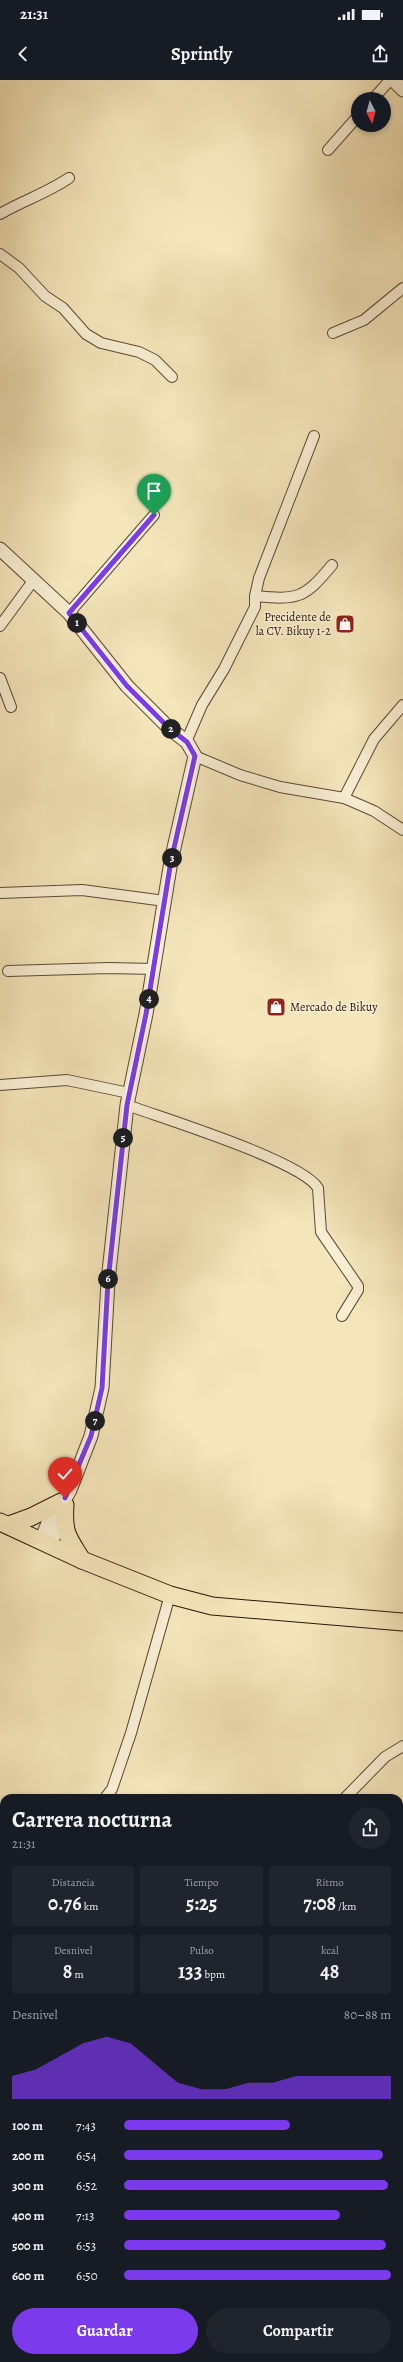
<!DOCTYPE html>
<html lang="es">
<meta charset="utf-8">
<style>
:root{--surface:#171b24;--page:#20242c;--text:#f1f3f6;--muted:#9ea1a6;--accent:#7c3aed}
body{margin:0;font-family:Alegreya,serif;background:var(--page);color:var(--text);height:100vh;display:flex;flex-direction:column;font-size:15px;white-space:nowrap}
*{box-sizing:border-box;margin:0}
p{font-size:13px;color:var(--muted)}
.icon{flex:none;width:22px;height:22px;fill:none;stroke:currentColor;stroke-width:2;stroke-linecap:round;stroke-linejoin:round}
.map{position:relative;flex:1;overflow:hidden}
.sheet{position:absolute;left:0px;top:1714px;width:403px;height:568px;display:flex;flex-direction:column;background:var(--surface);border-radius:12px 12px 0 0;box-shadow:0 2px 6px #0003}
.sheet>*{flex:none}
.needle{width:26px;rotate:174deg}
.fabs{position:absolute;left:351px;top:12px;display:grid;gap:8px}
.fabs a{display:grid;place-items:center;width:40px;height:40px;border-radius:50%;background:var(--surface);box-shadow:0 2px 6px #0003;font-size:20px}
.pin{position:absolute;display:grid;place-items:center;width:34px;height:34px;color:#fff;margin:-41px -17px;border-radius:50% 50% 50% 0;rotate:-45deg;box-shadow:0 0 4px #0007}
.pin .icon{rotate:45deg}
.km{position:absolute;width:20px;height:20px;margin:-10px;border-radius:50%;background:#222;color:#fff;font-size:11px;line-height:20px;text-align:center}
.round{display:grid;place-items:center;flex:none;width:42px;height:42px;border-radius:21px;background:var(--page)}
.head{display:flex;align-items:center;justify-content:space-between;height:68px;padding:0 12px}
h1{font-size:22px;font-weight:700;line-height:30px}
.metrics{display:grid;grid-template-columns:repeat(3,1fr);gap:6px;height:68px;padding:4px 12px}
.metrics div{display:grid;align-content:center;border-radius:4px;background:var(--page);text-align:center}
.metrics b{font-size:20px;font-weight:700}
.metrics small{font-size:11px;font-weight:400}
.metrics p{font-size:11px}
.chart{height:112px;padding:8px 12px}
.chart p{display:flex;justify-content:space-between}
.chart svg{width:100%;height:72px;margin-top:4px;fill:var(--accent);opacity:.7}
.cta{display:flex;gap:8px;margin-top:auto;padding:8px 12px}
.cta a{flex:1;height:46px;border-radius:24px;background:var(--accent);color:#fff;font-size:16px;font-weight:700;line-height:46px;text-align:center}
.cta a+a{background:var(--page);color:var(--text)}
ul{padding:0 12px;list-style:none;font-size:13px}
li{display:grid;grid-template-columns:64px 48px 1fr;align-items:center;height:30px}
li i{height:10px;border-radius:5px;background:var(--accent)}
.status{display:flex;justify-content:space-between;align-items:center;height:28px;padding:0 20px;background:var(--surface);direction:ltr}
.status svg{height:11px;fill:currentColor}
header{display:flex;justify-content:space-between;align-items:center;height:52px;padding:0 12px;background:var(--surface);font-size:18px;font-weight:700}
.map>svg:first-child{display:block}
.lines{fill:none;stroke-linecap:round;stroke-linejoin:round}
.minor-casing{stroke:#5d4835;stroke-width:12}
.tertiary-casing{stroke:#5d4835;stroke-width:15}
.primary-casing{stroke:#2b1409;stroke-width:19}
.minor{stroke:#f8eed2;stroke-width:10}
.tertiary{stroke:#f8eed2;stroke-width:13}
.primary{stroke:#f4e5ba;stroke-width:17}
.route-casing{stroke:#fff;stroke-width:8}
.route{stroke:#7c3aed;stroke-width:5}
.labels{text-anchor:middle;stroke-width:3;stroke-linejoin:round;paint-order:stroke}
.poi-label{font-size:12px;fill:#2b1409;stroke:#f8eed2;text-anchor:end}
</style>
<div class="status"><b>21:31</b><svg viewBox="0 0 49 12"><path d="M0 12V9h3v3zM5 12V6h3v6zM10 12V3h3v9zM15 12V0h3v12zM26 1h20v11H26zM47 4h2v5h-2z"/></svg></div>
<header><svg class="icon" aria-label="back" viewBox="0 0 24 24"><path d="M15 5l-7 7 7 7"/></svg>Sprintly<svg class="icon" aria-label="share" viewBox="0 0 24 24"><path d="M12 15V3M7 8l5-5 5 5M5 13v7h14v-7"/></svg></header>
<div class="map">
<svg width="403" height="2282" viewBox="0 0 403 2282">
<rect width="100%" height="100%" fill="#f4e5ba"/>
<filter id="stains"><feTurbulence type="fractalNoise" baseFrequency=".005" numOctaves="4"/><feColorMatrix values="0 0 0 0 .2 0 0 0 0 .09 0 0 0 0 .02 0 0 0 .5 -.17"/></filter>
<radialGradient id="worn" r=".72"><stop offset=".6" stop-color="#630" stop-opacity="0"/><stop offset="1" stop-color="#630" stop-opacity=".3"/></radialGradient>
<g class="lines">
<defs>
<g id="minor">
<path d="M373,19l17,-19"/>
<path d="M328,70l30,-34"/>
<path d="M0,134c22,-13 47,-21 69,-36"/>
<path d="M0,174l19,14 26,28 18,12 23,26 15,9 38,9 16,8 17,17"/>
<path d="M333,253l31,-13 39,-32"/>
<path d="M255,516c43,4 49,3 77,-31"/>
<path d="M69,533l85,-98"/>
<path d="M0,546l33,-45"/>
<path d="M0,598l11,29"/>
<path d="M186,662l16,-37 22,-36 31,-62v-11l4,-18 55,-142"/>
<path d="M195,676l45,19 40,12 64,11 30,13 29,19"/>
<path d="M344,718l30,-59 29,-34"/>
<path d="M0,813l82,-3 83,11"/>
<path d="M8,891l101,-3 45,1"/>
<path d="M0,1005l67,-5 62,13"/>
<path d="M127,1025c35,13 175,56 191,83l3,44 37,54v4l-16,26"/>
<path d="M105,1718l7,-9 19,-56 39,-138"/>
<path d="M345,1718l40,-41 18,-11"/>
<path d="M399,2056l4,-1"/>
<path d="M399,2184l4,3"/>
<path d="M0,2199l4,-5"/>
</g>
<g id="tertiary">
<path d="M393,0l10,10"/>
<path d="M0,469l69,64 58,73 42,42 18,14 8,14 -24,105 -25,153 -19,91 -19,176 -6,107 -11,48 -21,54 -5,9 -14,16 -10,26"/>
<path d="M50,1465l13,-31"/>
</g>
<g id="primary">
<path d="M65,1425c-2,29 3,32 17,55"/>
<path d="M0,1442l82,38 88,35 42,11 191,16"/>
<path d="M9,1445l22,-8 30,-15"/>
</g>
</defs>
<!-- minor casing -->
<use href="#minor" class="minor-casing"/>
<!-- tertiary casing -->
<use href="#tertiary" class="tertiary-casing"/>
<!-- primary casing -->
<use href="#primary" class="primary-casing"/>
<!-- minor -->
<use href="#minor" class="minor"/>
<!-- tertiary -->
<use href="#tertiary" class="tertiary"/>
<!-- primary -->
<use href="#primary" class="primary"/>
</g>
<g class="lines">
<defs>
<path id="route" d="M65,1418l26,-62 11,-48 6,-107 19,-176 19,-91 25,-153 24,-105 -8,-14 -18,-14 -42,-42 -58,-73 85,-98"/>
</defs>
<!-- route casing -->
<use href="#route" class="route-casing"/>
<!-- route -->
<use href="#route" class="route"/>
</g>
<!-- icons -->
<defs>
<symbol id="shop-square" viewBox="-11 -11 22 22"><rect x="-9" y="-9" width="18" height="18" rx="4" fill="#8f2418" stroke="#f8eed2"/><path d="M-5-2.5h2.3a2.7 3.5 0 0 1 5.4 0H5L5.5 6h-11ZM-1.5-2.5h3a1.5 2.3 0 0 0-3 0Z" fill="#fff"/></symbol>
</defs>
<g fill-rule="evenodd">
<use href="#shop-square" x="334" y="533" width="22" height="22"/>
<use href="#shop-square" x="265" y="916" width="22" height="22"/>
</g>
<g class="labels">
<!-- poi labels -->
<g class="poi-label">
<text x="331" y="541">Precidente de<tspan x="331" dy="14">la CV. Bikuy 1-2</tspan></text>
<text x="290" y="931" text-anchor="start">Mercado de Bikuy</text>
</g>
</g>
<rect width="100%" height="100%" filter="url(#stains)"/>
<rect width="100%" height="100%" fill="url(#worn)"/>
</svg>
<div class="fabs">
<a><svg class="needle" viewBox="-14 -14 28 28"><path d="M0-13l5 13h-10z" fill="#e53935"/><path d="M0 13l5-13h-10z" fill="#9ea1a6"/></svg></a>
</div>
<div class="pin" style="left:154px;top:435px;background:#1e9e55"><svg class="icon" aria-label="arrive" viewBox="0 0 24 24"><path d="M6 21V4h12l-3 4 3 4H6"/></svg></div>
<div class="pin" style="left:65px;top:1418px;background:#d93025"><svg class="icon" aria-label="check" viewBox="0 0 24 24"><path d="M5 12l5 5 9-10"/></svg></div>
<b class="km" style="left:77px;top:543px">1</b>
<b class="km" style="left:171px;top:649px">2</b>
<b class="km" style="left:172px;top:778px">3</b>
<b class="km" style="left:149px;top:919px">4</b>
<b class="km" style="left:123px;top:1058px">5</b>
<b class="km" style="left:108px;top:1199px">6</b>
<b class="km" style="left:95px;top:1341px">7</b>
<section class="sheet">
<div class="head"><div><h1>Carrera nocturna</h1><p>21:31</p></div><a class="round"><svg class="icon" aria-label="share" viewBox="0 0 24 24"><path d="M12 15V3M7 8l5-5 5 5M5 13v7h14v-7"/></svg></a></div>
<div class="metrics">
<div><p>Distancia</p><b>0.76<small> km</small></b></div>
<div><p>Tiempo</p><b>5:25</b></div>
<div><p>Ritmo</p><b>7:08<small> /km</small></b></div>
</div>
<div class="metrics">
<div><p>Desnivel</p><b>8<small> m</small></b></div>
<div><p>Pulso</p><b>133<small> bpm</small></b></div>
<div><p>kcal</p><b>48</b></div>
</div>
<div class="chart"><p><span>Desnivel</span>80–88 m</p>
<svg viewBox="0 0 160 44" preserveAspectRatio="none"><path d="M0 44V30L10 26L20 18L30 10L40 6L50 10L60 22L70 34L80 38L90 38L100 34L110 34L120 30L130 30L140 30L150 30L160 30V44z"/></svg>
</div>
<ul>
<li><b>100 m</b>7:43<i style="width:62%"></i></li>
<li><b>200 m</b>6:54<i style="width:97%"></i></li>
<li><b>300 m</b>6:52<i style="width:99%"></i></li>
<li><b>400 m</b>7:13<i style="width:81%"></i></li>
<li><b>500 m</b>6:53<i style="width:98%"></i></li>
<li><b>600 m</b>6:50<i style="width:100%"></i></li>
</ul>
<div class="cta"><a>Guardar</a><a>Compartir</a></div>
</section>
</div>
